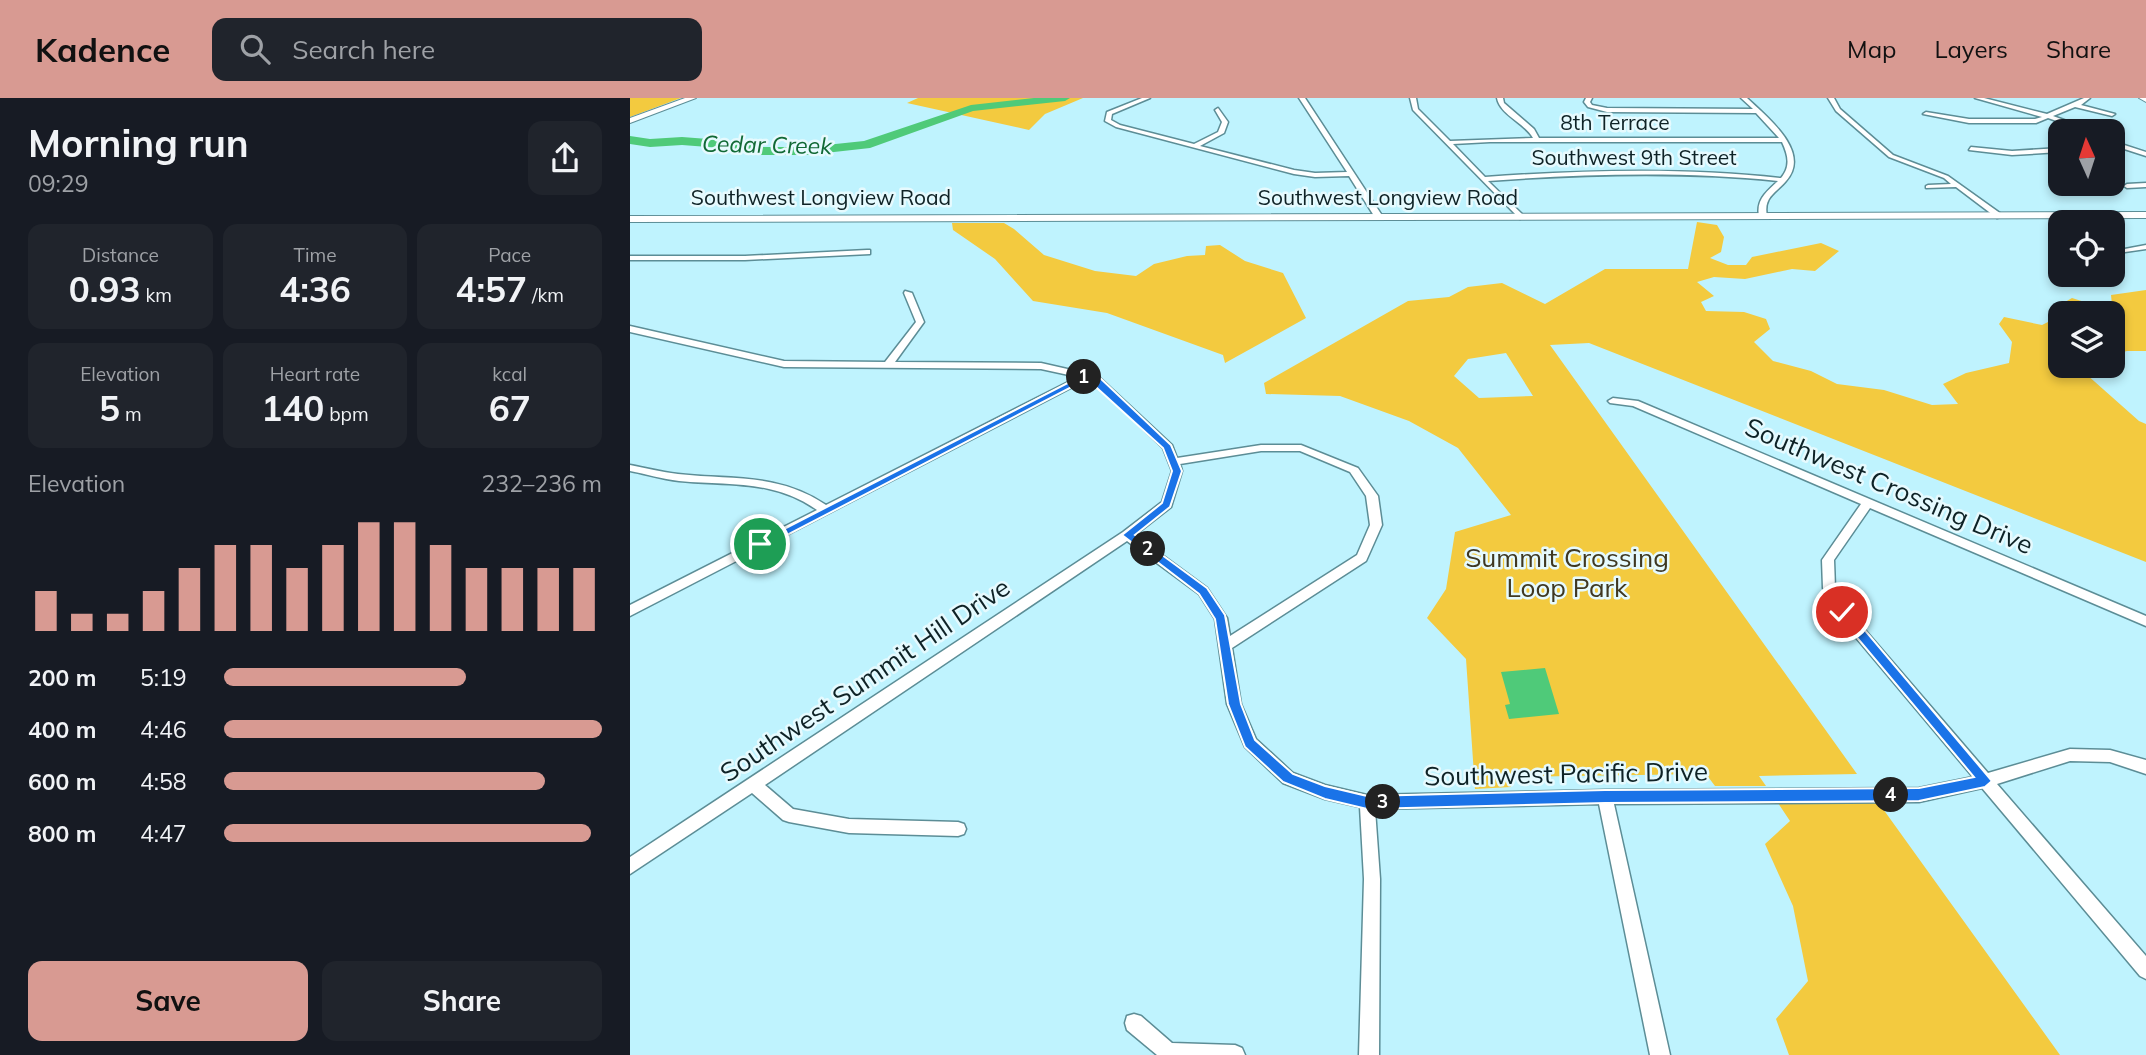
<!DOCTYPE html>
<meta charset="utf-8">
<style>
:root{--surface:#171b24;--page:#20242c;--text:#f1f3f6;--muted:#9ea1a6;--accent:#d89a92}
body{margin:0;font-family:Mulish,sans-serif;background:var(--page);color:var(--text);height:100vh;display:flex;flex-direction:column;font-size:26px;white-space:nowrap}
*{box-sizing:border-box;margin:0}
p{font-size:23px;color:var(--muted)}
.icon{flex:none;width:38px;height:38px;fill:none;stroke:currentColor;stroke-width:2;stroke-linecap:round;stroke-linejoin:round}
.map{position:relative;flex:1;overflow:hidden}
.details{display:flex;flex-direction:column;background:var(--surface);width:630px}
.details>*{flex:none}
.needle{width:46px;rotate:357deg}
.tools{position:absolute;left:1418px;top:21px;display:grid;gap:14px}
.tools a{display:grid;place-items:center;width:77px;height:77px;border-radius:14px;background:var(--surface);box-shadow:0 4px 10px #0003;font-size:35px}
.pin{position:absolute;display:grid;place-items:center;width:60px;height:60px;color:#fff;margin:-30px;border:4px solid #fff;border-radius:50%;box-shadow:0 2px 7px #0007}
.km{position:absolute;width:35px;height:35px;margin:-18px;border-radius:50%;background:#222;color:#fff;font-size:19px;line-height:35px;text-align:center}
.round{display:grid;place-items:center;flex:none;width:74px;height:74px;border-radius:14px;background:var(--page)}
.headline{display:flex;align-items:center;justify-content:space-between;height:119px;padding:0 28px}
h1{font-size:38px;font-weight:700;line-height:52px}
.stats{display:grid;grid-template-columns:repeat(3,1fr);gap:10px;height:119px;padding:7px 28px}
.stats div{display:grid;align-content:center;border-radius:14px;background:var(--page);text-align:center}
.stats b{font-size:35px;font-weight:700}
.stats small{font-size:19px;font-weight:400}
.stats p{font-size:19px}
.chart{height:196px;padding:14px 28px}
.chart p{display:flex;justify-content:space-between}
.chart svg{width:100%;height:126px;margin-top:7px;stroke:var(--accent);stroke-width:6}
.primary-button{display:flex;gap:14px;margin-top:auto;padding:14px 28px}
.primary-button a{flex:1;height:80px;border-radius:14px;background:var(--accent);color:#111;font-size:28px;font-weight:700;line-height:80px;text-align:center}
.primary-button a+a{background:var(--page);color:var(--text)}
ul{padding:0 28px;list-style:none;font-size:23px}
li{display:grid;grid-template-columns:112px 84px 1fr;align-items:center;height:52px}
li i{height:18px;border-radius:9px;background:var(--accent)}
header{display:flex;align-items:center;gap:42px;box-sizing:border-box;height:98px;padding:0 35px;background:var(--accent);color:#111}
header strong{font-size:33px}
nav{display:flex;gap:38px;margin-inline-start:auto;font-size:24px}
.search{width:490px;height:63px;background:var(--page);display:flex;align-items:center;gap:18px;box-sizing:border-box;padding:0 24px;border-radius:14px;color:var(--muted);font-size:26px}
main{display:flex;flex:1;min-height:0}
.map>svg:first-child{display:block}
.green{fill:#f3ca3f;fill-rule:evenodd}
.water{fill:#4fca79}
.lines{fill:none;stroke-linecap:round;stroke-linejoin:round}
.river{fill:#4fca79;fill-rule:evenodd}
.street-casing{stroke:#5c8d96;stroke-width:3}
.secondary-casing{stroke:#5c8d96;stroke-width:2}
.street{fill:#fff;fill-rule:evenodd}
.secondary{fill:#fff;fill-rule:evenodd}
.route{fill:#1a73e8;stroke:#fff;stroke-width:2}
.labels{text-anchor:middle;stroke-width:5;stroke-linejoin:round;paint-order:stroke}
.far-street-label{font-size:21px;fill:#0e2226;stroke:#e6fafe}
.far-water-label{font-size:23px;font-style:italic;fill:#116935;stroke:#e6fafe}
.street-label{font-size:26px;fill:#0e2226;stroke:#e6fafe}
.park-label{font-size:26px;fill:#3f3821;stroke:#e6fafe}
</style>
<header>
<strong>Kadence</strong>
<div class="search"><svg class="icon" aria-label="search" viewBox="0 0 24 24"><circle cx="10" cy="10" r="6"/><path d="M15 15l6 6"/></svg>Search here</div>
<nav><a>Map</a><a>Layers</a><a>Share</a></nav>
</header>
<main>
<section class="details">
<div class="headline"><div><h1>Morning run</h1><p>09:29</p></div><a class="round"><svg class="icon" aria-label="share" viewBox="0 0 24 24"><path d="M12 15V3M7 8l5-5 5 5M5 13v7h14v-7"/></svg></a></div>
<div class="stats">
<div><p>Distance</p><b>0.93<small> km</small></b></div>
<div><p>Time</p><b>4:36</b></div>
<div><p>Pace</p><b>4:57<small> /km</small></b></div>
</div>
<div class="stats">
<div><p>Elevation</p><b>5<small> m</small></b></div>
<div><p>Heart rate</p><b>140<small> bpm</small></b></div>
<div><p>kcal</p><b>67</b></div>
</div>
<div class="chart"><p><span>Elevation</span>232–236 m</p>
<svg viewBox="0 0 160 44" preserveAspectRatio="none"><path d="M5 44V30M15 44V38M25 44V38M35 44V30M45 44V22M55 44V14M65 44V14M75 44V22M85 44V14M95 44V6M105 44V6M115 44V14M125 44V22M135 44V22M145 44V22M155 44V22"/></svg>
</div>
<ul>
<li><b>200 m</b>5:19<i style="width:64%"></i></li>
<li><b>400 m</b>4:46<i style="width:100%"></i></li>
<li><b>600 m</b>4:58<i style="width:85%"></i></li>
<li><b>800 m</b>4:47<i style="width:97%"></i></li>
</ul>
<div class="primary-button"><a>Save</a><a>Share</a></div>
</section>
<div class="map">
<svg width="1516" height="957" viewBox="0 0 1516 957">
<rect width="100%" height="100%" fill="#bff3fe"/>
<!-- green -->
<g class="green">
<path d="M0,0h51l-51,19z"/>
<path d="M288,0h165l-38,16 -16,16 -122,-27z"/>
<path d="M1067,124l20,3 7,12 -3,15 -11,6 18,7h18l6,-8 69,-14 18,8 -24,20 -23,-2 -47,10 -31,-2 -17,5 17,14 -13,6 5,9 38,1 22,7 4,10 -16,13 19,19 38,10 26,13 47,6 48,15 26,-1 -15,-20 23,-11 43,-10 3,-21 -13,-18 5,-7 38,8 18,-9v50h17l62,55 7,3v138l-557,-219 -39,2 307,429 -98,2 7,10h-51l-9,-12 -197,3 2,10 -36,2 -9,-130 -39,-41 19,-29 9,-57 56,-17 -53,-67 -49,-27 -69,-25 -74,-2 -2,-11 144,-82 41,-4 19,-10 34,-4 43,21 60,-35h83zM876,255l27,43 -54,2 -25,-22 14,-17z"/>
<path d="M322,125h52l10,6 30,26 51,16 41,5 18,-12 33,-8 18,-1 1,-9 14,-1 25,16 38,12 23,45 -81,45 -2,-8 -116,-42 -74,-12 -38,-42 -42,-29z"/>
<path d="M1516,192v61h-19l-15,4v-42h-46l5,-2 -6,-9 7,-4 25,8 15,-1 -1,-10z"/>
<path d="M1243,697l187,260h-271l-13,-36 32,-38 -15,-75 -28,-62 25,-23 -16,-24z"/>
</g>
<!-- water -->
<path class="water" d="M915,570l14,46 -50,5 -4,-14 5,-1 -9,-32z"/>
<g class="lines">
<!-- river -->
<path class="river" d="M404,0h36l-5,3 -92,10 -103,37 -63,7h-46l-40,-7 -39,-3 -32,2 -20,-3v-8l20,3 32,-2 39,3 40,7h46l57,-6 107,-36z"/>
<defs>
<g id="street">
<path d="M512,0h8l-38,16 -1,6 9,5 74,19 24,-12 4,-10 -7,-12 3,-2 10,14 -4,11 -24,13 94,24 21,3 32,-1 -48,-74h6l78,119 -7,2 -27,-43 -34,1 -21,-3 -178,-47 -11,-6 2,-9z"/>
<path d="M780,0h6l2,11 32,32 83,-3c-8,-15 -33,-23 -36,-40h6l1,5 30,26 5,9h240l-23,-25 -149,-1 -19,-5 -4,-5 2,-4h6l-2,4 2,3 15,3 146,1 -12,-11h6c20,19 65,54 39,83 -10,12 -23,16 -19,35l-4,2 -4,-2c-3,-16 7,-24 19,-35 -95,-10 -194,-7 -290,0l35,34 1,2 -4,2 -107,-109zM860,44h292c6,13 9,24 -1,36 -96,-11 -199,-8 -296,-1l-32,-33z"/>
<path d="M1198,0h6l6,11 53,46 55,21 56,40 -7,2 -41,-31 -30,1v-2l2,-1 23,-1 -7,-6 -55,-21 -53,-46z"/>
<path d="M1345,0h9l63,16 37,-16h6l-9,7 34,9 -3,2 -37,-9 -22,9 41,15h-8l-38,-13 -12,5h-67l-46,-9 3,-2 43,7h66l7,-2z"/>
<path d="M1482,43l34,11v4l-34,-11z"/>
<path d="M1341,49l41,4 48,-3v4l-48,3 -43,-5z"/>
<path d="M1516,85v4l-19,1 -3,-2 3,-2z"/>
<path d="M1516,147v4l-28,4 -4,-2z"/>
<path d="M237,152h3v4l-125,6h-115v-4h115z"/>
<path d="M275,193l7,2 12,29 -29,40 146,1 57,13 74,69 5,13 84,-13h40l57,23 20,28 4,29 -16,36 -134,87 9,56 15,35 37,34 32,12 42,10 238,-5 314,-2 54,-11 -136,-162 -14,-27 -1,-28 39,-56 -228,-98 -23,-3 -2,-2 5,-3 25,3 508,215v10l-276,-118 -36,52 1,28 12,21 141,164 82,-24 40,1 36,10v14l-36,-12 -40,-1 -73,23 149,172v23l-6,-3 -158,-188 -63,14 -305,2 56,251h-20l-51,-251 -224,5 5,70 -1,176h-20l5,-176 -4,-72 -35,-8 -42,-16 -38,-36 -18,-43 -12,-85 -16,-25 -72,-53 -362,244 28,24 56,10 109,3 6,2 2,5 -2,5 -6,2 -109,-3 -60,-11 -6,-2 -31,-27 -122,81v-17l493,-325 39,-30 10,-31 -9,-23 -71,-68 -4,-1 -458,237v-11l187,-95c-44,-31 -88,-24 -138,-29 -17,-2 -33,-7 -49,-10v-6c16,3 32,7 48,9 55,6 101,-1 148,31l252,-128 -37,-8 -257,-2 -154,-35v-6l154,35 101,1 31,-40 -12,-29zM631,353h39l50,21 16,24 4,29 -13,30 -127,81 -3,-18 -20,-30 -72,-53 36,-28 11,-36 -2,-7z"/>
<path d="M504,916l7,2 31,27 63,2 7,3 3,7h-88l-30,-25 -2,-7 2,-7z"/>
</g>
<g id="secondary">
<path d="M55,0h11l-66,25v-5z"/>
<path d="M1509,0h7v4z"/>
<path d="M1516,114v6l-1516,4v-6z"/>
</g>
</defs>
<!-- street casing -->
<use href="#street" class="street-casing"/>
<!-- secondary casing -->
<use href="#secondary" class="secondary-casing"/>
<!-- street -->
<use href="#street" class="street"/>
<!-- secondary -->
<use href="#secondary" class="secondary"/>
</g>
<!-- route -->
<path class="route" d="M457,275l11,3 73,69 11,26 -12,36 -35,28 72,53 18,27 16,89 14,36 38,34 32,12 42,10 238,-6 314,-2 55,-11 -136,-162 -2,-3 6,-4 5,1 145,172 -7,6 -66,14 -314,2 -238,6 -42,-10 -42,-17 -38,-35 -17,-43 -13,-85 -16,-25 -77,-59 40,-32 10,-32 -9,-23 -76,-69 -323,168 -4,1 -5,-4z"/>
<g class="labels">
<!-- far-street labels -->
<g class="far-street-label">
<text x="985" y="32">8th Terrace</text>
<text x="1004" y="67">Southwest 9th Street</text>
<text x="191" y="107">Southwest Longview Road</text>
<text x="758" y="107">Southwest Longview Road</text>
</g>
<!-- far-water labels -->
<g class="far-water-label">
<text transform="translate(137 47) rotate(1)" y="8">Cedar Creek</text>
</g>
<!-- street labels -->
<g class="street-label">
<text transform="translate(1259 388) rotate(23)" y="9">Southwest Crossing Drive</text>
<text transform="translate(235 582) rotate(-34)" y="9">Southwest Summit Hill Drive</text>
<text transform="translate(936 676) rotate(-1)" y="9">Southwest Pacific Drive</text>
</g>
<!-- park labels -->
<g class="park-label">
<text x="937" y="469">Summit Crossing<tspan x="937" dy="30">Loop Park</tspan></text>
</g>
</g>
</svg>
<div class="tools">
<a><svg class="needle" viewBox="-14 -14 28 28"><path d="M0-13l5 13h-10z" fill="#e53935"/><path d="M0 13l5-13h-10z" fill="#9ea1a6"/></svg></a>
<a><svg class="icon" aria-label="locate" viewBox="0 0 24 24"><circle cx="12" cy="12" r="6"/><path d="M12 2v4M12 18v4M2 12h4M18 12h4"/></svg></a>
<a><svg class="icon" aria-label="layers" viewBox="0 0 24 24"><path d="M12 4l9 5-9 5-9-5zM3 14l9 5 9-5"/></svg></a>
</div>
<div class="pin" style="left:130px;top:446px;background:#1e9e55"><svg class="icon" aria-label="arrive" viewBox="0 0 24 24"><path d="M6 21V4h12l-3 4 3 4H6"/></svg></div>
<div class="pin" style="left:1212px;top:514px;background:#d93025"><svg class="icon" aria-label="check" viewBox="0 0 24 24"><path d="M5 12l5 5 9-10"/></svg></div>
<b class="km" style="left:454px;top:279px">1</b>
<b class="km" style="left:518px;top:451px">2</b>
<b class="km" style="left:753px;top:704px">3</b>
<b class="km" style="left:1261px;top:697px">4</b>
</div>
</main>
